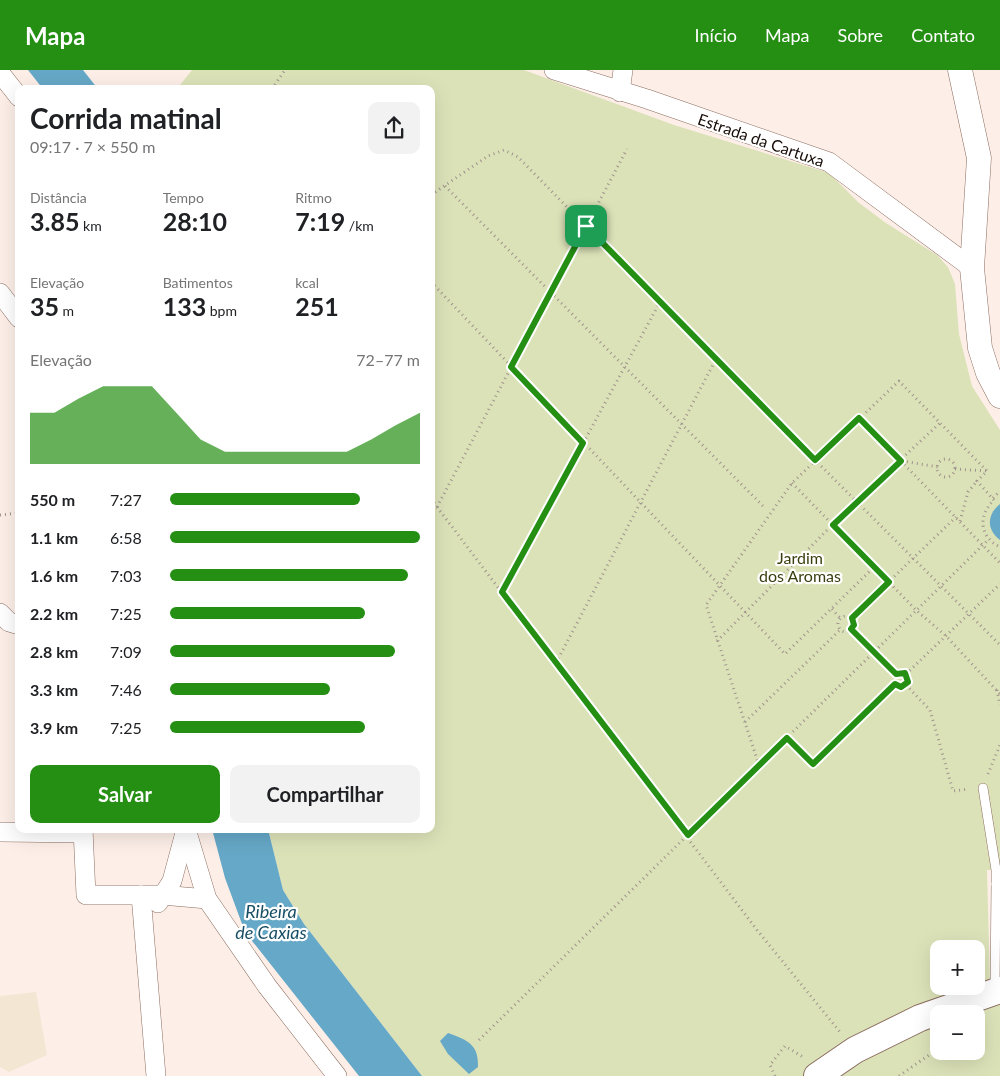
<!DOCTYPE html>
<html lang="pt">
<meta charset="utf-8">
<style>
:root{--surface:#fff;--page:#f2f2f2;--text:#202124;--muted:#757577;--accent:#248f13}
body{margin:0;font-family:Lato,sans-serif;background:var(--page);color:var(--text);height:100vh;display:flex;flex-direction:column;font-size:19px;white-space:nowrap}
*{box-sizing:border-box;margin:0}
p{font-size:16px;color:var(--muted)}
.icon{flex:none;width:28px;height:28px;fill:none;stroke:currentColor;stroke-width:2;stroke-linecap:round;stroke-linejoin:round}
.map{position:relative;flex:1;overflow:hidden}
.side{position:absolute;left:15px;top:15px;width:420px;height:748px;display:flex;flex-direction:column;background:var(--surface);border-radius:10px;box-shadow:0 5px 20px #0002}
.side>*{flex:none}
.buttons{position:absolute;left:930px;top:870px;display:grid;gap:10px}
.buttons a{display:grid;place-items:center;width:55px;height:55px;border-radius:10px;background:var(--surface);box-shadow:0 5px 20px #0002;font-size:25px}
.pin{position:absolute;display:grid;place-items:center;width:42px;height:42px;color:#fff;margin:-21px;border-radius:10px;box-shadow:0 2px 8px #0006}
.round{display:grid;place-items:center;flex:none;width:52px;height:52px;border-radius:10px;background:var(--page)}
.headline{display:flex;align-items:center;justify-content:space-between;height:85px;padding:0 15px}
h1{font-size:28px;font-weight:700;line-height:38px}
.figures{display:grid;grid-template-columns:repeat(3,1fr);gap:8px;height:85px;padding:5px 15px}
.figures div{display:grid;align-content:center}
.figures b{font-size:25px;font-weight:700}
.figures small{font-size:14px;font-weight:400}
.figures p{font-size:14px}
.chart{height:140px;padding:10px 15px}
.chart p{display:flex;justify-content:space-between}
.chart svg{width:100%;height:90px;margin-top:5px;fill:var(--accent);opacity:.7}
.action{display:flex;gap:10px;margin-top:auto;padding:10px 15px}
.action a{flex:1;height:58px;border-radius:10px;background:var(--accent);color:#fff;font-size:20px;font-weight:700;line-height:58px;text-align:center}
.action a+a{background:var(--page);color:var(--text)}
ul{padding:0 15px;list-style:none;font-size:16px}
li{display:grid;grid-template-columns:80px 60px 1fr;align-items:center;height:38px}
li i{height:12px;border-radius:6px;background:var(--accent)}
header{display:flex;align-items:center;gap:30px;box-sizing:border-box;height:70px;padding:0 25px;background:var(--accent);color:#fff}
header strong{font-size:24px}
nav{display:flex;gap:28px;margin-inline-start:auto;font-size:18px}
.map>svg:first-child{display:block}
.industrial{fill:#f3e6d2}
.green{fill:#dce2b8;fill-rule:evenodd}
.water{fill:#66a8c7}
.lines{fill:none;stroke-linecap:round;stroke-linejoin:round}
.service-casing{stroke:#8b6d60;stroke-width:10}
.minor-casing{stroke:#8b6d60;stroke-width:20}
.tertiary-casing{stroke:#8b6d60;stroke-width:25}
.secondary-casing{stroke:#8b6d60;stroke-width:28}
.path{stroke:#9f938c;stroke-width:3;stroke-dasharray:1 4;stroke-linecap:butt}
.service{stroke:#fff;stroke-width:9}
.minor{stroke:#fff;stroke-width:19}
.tertiary{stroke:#fff;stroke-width:24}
.secondary{stroke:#fff;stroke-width:26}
.route-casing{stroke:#fff;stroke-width:10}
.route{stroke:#248f13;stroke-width:6}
.labels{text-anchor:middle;stroke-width:4.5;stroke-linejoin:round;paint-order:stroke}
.street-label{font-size:16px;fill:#170c07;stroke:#fff}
.park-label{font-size:16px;fill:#3b3f10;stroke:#fff}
.water-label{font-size:18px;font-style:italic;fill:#194f65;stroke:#fff}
</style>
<header>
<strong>Mapa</strong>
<nav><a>Início</a><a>Mapa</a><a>Sobre</a><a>Contato</a></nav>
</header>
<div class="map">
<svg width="1000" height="1006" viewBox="0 0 1000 1006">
<rect width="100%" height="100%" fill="#fdefe8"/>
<!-- industrial -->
<path class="industrial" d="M36,922l11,63 -38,17 -9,-5v-71z"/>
<!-- green -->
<g class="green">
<path d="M192,0h332l150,55 155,48 29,29 28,21 51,32 11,12 7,17 4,50 13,52 28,44v440h-13l3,112 -185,94h-383l-118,-152 -21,-34 -15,-61h163v-740h-254zM939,879h37v37h-37z"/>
<path d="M1000,930v76h-160l25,-18 74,-36v29h37v-37h-14z"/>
</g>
<!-- water -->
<g class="water">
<path d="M28,0h55l15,19h-55z"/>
<path d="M1000,434v36c-14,-10 -13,-26 0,-36z"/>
<path d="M212,759h56l15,61 21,34 118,152h-63l-114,-144 -20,-54z"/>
<path d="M448,963c19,7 31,11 30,34l-9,7 -21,-20 -8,-13z"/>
</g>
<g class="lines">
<defs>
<g id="service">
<path d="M983,718l13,82v14"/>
<path d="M995,919l1,-105h4"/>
</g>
<g id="minor">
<path d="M554,0l93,29 182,63 143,106"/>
<path d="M0,3l19,24"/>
<path d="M620,22l3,-22"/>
<path d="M0,223l19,25"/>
<path d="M0,543l9,9 10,3"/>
<path d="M83,759l3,66h76l45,4"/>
<path d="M186,759l21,70 60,87 70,90"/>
<path d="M0,762l83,1"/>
<path d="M141,825l15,181"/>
<path d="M158,833l14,-22 14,-52"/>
</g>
<path id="tertiary" d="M960,0l19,88 -7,110 8,80 8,25 12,23"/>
<path id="secondary" d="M817,1006l38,-26 65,-32 80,-28"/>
</defs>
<!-- service casing -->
<use href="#service" class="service-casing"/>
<!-- minor casing -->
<use href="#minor" class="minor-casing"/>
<!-- tertiary casing -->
<use href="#tertiary" class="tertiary-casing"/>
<!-- secondary casing -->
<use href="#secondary" class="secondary-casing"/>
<!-- path -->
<g class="path">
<path d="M272,19l13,-19"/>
<path d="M445,116l319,321"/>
<path d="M431,125l57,-39 16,-6 14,7 297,303 185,185"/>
<path d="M431,212l354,372 89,-87"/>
<path d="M859,348l141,145"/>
<circle cx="946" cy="398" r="9"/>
<path d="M902,391l36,6"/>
<path d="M955,399l32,2"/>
<path d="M792,413l124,127 30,26 54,58"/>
<path d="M993,428l7,-7"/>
<path d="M431,429l326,431 83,102"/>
<path d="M437,437l190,-358"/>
<path d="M0,445l19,-2"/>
<path d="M960,451l8,-29 9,-11"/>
<path d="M502,522l158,-290"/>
<path d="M832,539l9,10"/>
<circle cx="846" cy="554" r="8"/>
<path d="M851,548l105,-101"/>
<path d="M851,559l45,45"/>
<path d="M717,571l139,-140 84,-78"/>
<path d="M556,593l160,-304"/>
<circle cx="901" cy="609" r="7"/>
<path d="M906,604l94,-90"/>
<path d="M906,615l24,25 23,81 16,-2"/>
<path d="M997,620l3,15"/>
<path d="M745,652l96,-93"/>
<path d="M787,669l26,25 82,-80"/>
<path d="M759,695l-53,-160 86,-122 107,-102 88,90 -10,10 17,19c-16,15 -15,37 6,47"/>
<path d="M988,704l12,-29"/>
<path d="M479,970l510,-501"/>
<path d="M775,1006l-5,-11 15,-19 18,11"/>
<path d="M899,1006l40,-28"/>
</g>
<!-- service -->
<use href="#service" class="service"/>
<!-- minor -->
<use href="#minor" class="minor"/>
<!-- tertiary -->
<use href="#tertiary" class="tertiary"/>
<!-- secondary -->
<use href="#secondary" class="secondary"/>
</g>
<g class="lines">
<defs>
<path id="route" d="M586,156l229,234 44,-42 42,43 -68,64 56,57 -37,36 2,7 -3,4 45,45 9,-1 3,9 -7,5 -6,-3 -82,80 -26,-26 -99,97 -186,-243 81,-149 -72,-76z"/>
</defs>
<!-- route casing -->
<use href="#route" class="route-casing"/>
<!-- route -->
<use href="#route" class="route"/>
</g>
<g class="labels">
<!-- street labels -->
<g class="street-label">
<text transform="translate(761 70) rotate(19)" y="6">Estrada da Cartuxa</text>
</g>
<!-- park labels -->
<g class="park-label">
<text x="800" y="494">Jardim<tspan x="800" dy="18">dos Aromas</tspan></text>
</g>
<!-- water labels -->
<g class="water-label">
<text x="271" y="848">Ribeira<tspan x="271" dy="21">de Caxias</tspan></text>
</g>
</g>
</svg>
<div class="buttons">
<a>+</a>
<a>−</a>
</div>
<div class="pin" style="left:586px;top:156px;background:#1e9e55"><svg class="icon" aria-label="arrive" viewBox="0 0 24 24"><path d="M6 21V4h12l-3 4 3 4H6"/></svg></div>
<section class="side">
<div class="headline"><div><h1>Corrida matinal</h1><p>09:17 · 7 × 550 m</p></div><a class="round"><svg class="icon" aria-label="share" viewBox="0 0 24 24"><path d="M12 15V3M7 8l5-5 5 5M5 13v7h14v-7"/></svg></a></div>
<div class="figures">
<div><p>Distância</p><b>3.85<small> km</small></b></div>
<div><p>Tempo</p><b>28:10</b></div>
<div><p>Ritmo</p><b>7:19<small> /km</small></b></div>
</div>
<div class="figures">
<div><p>Elevação</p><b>35<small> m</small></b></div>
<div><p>Batimentos</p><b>133<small> bpm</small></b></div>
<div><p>kcal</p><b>251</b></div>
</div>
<div class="chart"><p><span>Elevação</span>72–77 m</p>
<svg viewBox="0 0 160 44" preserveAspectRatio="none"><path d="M0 44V19L10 19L20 12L30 6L40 6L50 6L60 19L70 32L80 38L90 38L100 38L110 38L120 38L130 38L140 32L150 25L160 19V44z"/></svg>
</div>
<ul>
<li><b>550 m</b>7:27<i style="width:76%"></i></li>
<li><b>1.1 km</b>6:58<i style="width:100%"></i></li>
<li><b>1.6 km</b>7:03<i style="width:95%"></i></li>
<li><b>2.2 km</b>7:25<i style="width:78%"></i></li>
<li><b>2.8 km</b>7:09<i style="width:90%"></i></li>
<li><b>3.3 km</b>7:46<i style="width:64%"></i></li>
<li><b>3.9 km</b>7:25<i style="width:78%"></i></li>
</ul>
<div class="action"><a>Salvar</a><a>Compartilhar</a></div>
</section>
</div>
